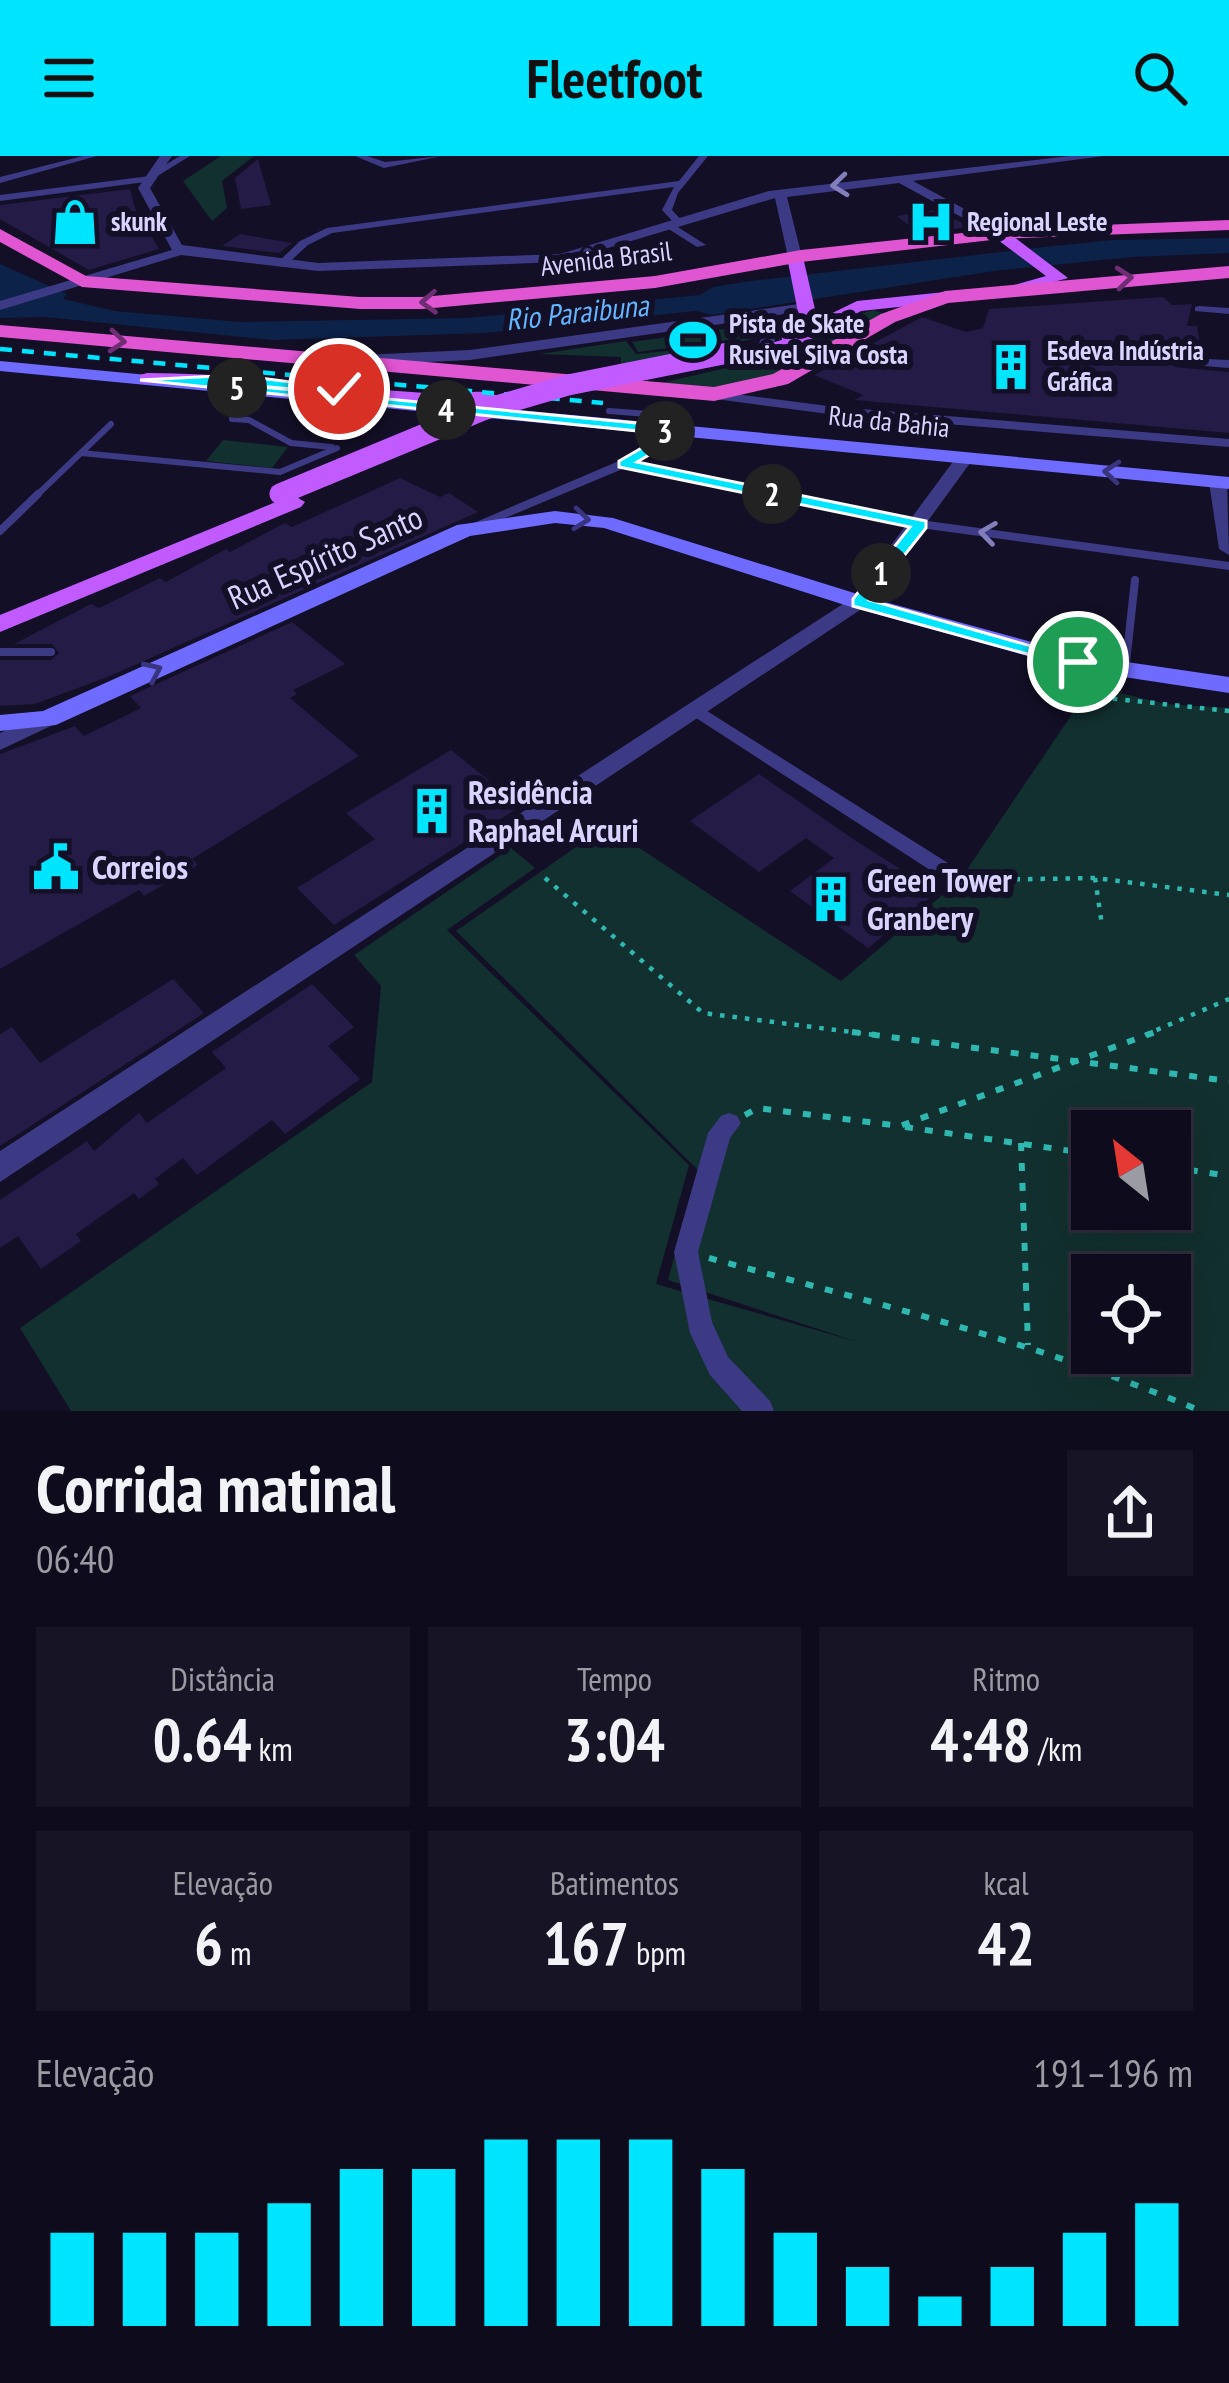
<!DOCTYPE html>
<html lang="pt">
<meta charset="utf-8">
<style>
:root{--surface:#0e0b1c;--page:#171425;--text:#f1f3f6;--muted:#9b9ba3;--line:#2e2b3b;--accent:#00e5ff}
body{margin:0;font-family:"PT Sans Narrow",sans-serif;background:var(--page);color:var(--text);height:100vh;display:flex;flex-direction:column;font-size:45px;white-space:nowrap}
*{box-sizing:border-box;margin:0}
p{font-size:39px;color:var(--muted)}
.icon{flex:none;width:66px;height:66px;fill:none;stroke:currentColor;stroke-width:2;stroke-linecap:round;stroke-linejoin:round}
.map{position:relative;height:1255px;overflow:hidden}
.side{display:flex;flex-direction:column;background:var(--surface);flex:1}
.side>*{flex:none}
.needle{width:78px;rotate:330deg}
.tools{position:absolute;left:1071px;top:954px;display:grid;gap:24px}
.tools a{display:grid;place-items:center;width:120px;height:120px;border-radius:0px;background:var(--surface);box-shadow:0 12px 48px #0002,0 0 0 3px var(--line);font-size:60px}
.pin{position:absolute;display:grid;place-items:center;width:102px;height:102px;color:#fff;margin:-51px;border:6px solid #fff;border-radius:50%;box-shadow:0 3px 12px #0007}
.km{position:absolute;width:60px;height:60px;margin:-30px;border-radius:50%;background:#222;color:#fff;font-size:33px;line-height:60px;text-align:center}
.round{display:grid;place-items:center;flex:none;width:126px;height:126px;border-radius:0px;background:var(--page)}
.overview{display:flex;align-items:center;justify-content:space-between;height:204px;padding:0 36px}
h1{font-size:66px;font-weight:800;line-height:90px}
.stats{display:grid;grid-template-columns:repeat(3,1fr);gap:18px;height:204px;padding:12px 36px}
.stats div{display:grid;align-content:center;border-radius:0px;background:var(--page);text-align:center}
.stats b{font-size:60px;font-weight:800}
.stats small{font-size:33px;font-weight:400}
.stats p{font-size:33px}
.chart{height:336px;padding:24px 36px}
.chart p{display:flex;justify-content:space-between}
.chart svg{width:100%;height:216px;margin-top:12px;stroke:var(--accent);stroke-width:6}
header{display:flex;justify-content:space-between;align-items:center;height:156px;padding:0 36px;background:var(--accent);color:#111;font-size:54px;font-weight:800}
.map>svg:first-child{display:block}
.green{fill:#12302f;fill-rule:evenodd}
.water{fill:#0c2248}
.building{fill:#241b47}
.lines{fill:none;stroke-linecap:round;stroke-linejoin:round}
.path-far1{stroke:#2fb8b0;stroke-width:4.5;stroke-dasharray:4.5 8;stroke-linecap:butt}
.path{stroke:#2fb8b0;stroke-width:6;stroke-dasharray:8 12;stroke-linecap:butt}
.service-far1{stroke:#3d3a85;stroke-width:6}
.service{stroke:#3d3a85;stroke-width:8}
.minor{fill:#3d3a85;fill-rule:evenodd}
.tertiary{fill:#3d3a85;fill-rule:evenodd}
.secondary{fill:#6f6bff;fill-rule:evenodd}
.primary{fill:#c25bff;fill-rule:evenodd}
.trunk{fill:#e055d1;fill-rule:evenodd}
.rail{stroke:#00e5ff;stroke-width:4.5;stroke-dasharray:12 10;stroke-linecap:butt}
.primary-bridge{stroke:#c25bff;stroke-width:21}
.oneway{stroke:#837fbc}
.oneway2{stroke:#6f2e73}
.oneway3{stroke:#38347d}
.route{fill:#00e5ff;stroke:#fff;stroke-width:3}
.labels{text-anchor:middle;stroke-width:12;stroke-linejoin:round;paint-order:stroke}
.far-poi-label{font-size:27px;font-weight:bold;fill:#d9d4ff;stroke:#130f26;text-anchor:start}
.far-street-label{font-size:27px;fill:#d9d4ff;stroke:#130f26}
.far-water-label{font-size:30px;font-style:italic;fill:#62b6ff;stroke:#130f26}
.street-label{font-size:33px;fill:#d9d4ff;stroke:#130f26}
.poi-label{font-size:33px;font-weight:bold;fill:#d9d4ff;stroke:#130f26;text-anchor:start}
</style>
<header><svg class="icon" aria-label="menu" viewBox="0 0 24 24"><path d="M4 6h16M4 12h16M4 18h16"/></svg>Fleetfoot<svg class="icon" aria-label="search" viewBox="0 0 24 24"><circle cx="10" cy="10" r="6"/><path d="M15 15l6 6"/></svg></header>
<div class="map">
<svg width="1229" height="1255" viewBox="0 0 1229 1255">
<rect width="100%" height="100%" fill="#130f26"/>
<!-- green -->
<g class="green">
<path d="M221,0h33l-32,25 5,27 -15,13 -29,-40z"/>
<path d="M874,154l10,4 -117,65 -51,11 -68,-4 135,-31 53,-35z"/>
<path d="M739,171l19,11 -144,29 7,-4v-6l-81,-3 86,-13 10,13 84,-8 23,-8 -105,14 -6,-10z"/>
<path d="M223,284l65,7 -16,21 -66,-7z"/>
<path d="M1091,530l75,18 63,4v703h-1158l-51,-83 352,-246 9,-96 -27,-31 157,-107 24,20 -88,62 242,235 -33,119 202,58 -190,-62 30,-110 -242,-239 150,-105 235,155 119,-101zM1092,975h78v78h-78zM1092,1119h78v78h-78z"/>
</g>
<!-- water -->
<path class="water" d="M1229,82v15l-96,4 -139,14 -281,44 -17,-4 -211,22 -214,7 -226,-23 -45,1v-54l67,30 -4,5 52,12 125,11 227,-4 233,-23 13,-8 30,-5 292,-34 76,-8z"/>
<!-- building -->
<g class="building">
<path d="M258,3l13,46 -30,4 -6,-31z"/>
<path d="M130,33l5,19 24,41 -70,21 -89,-51v-14z"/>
<path d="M935,54l34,16 1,1 -52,6 -21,-17z"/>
<path d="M240,78l52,9 -13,10 -57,-7z"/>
<path d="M1163,141l9,8 20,-1 -5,22h10l4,28h-21l-6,6 1,7 54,5v61l-375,-33 9,-5 -49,-20 108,-58 44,15 17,-4 6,-19z"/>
<path d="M400,322l40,19 9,-4 29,19 -368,164 -75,28 -35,2v-46h51l8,-7 -7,-9h-38l77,-40 8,4 61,-30 6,4 60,-33 4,3 55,-29 7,4z"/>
<path d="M292,466l53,42 -52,26 4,4 -7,4 69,58 -167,103 6,6 -54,31 -5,-6 -139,79v-215l75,-28 9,10 57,-28 -11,-12z"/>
<path d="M451,594l70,56 -187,119 -37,-37 78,-49 -29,-26z"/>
<path d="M759,618l97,67 81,51 -69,56 -78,-57 44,-33 -28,-20 -47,34 -69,-51z"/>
<path d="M173,823l31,34 -204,133v-112l12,-7 28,36z"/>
<path d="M312,828l42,43 -26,19 32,33 -75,55 -13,-14 -75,55 -14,-17 -28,21 4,5 -20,15 -5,-6 -58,41 5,7 -40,28 -23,-33 -18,12v-48l87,-59 7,10 45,-38 8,10 79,-55 -14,-16z"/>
</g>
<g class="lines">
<!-- path-far1 -->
<g class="path-far1">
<path d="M1088,540l141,15"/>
<path d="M545,722l158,135 172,22"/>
<path d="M1095,722l7,47"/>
<path d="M978,724l117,-2 134,17"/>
<path d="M1145,879l84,-36"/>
</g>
<!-- path -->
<g class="path">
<path d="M852,876l377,49"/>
<path d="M745,959l13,-7 142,18 255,-94"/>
<path d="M905,971l187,27"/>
<path d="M1021,987l7,202"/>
<path d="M1170,1011l59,9"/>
<path d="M709,1102c166,45 333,86 492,153"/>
</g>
<!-- service-far1 -->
<g class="service-far1">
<path d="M609,255l52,4 29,10 3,7"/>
<path d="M232,263l17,1 42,23 41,4"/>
<path d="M81,297l199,19 57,-24"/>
<path d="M35,341l76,-73"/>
</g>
<!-- service -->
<g class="service">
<path d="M0,375l38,-37"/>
<path d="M0,496h51"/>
<path d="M1125,516l10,-92"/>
</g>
<!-- minor -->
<g class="minor">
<path d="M83,0h14l-97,27v-6z"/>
<path d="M180,0h10l-31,19 -7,-2z"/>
<path d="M355,0h12l18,6 57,-6 -58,12z"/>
<path d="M699,0h9l-30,37 -6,17 12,13 -2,2h-6l-14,-15 12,-23 -342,46 -24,12 -24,22 -9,-2 25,-24 27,-13 352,-47z"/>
<path d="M150,20l3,5 -153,20v-6z"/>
<path d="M667,68h6l33,21 -9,2 -30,-19z"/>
<path d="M1199,150l30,2v6l-34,-3v-4z"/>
<path d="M1182,202l47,2v8l-51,-4v-4z"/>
<path d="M705,234l131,17 393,32v8l-393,-32 -135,-18 -2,-3z"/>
<path d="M663,269l6,4 2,13 -35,20 284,58 309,42v8l-309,-42 -295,-60 -151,63 -5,1 -7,-4 157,-67 40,-23 -2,-9z"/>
<path d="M696,548l271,171 3,5 -3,5h-14l-263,-171 -2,-4 2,-4z"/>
<path d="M729,957l8,3 4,7 -11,15 -32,114 14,70 16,35 42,44 4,10h-32l-32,-36 -20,-42 -16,-81 34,-119 13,-17z"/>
</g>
<!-- tertiary -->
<g class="tertiary">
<path d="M160,0h12l-22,32 32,57 136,18 242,-9 209,-63 300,-35h35l-191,25 92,50v6l-5,1 -101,-55 -112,14 15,60 -7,4 -7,-4 -13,-59 -214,64 -243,9 -137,-16 -181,55v-9l172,-51 -34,-62z"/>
<path d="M806,147l7,4 -2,3 -53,8 22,11 -8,17 -5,2 -8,-5 6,-12 -23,-10 -272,39 -108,5 -8,-5 8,-5 108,-5z"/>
<path d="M964,298l9,5 -107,147 -866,576v-31l852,-553 106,-143z"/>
<path d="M1218,321l9,5 2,73 -10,-6 -10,-67z"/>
<path d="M47,556l11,7 -3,5 -55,26v-17z"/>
</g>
<!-- secondary -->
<g class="secondary">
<path d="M0,205l1229,116v12l-1229,-118z"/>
<path d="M555,355l58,7 254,79 212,58 150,22v16l-151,-23 -227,-63 -247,-79 -49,-5 -85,13 -414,189 -56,6v-16l43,-4 414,-186z"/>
</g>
<!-- primary -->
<g class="primary">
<path d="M994,75h12l62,47 -54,15v-8l32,-9 -52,-39z"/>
<path d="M795,96l8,5 14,61 -3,4 43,-21 88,-9 9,5 -9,5 -84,9 -67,38 -67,14v-8l55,-15 -1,-8 18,-15 -12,-60z"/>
<path d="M147,217c103,0 198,17 299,21 18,0 40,-7 54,4l-10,6 -42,2 -211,-21 -97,-2v-8z"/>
<path d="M293,339l12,7 -4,5 -301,125v-17z"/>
</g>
<!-- trunk -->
<g class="trunk">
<path d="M1229,64v10l-229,9 -199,23 -146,26 -233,21h-62l-278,-22 -82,-45v-13l86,47 274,21h62l233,-21 146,-26 199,-21z"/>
<path d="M1229,110v12l-281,25 -53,19 -107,62 -74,17 -714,-64v-12l714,62 59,-13 108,-60 64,-23z"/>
</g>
<!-- rail -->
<path class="rail" d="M0,193l603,54"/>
<!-- primary-bridge -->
<path class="primary-bridge" d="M280,338l203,-84 85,-25 160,-32"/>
</g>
<!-- one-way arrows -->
<defs><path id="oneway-chevron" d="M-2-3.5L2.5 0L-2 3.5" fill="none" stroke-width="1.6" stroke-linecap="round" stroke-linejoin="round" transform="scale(3)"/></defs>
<g class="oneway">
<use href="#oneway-chevron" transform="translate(840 29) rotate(174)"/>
<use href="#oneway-chevron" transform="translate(988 377) rotate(-172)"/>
</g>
<g class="oneway2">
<use href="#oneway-chevron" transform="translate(1124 122) rotate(-5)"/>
<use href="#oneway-chevron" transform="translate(429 146) rotate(177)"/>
<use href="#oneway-chevron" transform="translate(117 185) rotate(5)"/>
</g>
<g class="oneway3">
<use href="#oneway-chevron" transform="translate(1112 316) rotate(-175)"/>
<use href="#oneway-chevron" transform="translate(581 363) rotate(6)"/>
<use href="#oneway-chevron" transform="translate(153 515) rotate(-24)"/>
</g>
<!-- route -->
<path class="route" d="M237,219l108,14 -6,4 -119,-10 448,43 3,16 -34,20 289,59v7l-57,72 218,62 -9,6 -225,-62v-7l57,-72 -291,-60v-6l40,-23 -2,-5 -517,-53z"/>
<!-- icons -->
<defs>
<symbol id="shop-bare" viewBox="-9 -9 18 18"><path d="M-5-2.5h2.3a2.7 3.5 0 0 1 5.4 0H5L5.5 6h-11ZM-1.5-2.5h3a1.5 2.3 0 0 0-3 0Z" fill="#00e5ff" stroke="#130f26" stroke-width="2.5" paint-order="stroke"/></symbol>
<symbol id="hospital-bare" viewBox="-9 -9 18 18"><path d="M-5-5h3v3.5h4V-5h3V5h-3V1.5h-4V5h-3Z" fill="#00e5ff" stroke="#130f26" stroke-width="2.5" paint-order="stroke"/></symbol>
<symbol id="stadium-bare" viewBox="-9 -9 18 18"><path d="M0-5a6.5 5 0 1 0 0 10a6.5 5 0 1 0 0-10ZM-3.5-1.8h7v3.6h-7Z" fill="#00e5ff" stroke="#130f26" stroke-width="2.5" paint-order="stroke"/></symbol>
<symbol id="building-bare" viewBox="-9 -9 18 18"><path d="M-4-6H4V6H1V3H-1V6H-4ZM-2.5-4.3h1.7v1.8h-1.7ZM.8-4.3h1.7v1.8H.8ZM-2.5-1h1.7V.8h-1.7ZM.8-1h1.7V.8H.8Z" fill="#00e5ff" stroke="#130f26" stroke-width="2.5" paint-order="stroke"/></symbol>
<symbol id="civic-bare" viewBox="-9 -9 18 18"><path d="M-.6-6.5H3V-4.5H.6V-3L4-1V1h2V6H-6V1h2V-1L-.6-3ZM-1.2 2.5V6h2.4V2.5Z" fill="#00e5ff" stroke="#130f26" stroke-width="2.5" paint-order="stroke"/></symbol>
</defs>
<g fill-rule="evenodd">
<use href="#shop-bare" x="42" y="33" width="66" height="66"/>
<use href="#hospital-bare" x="898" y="33" width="66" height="66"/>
<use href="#stadium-bare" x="660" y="151" width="66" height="66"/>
<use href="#building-bare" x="978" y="178" width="66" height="66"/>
<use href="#building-bare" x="399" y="622" width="66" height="66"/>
<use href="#civic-bare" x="23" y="678" width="66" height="66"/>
<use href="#building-bare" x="798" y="710" width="66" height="66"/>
</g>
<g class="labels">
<!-- far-poi labels -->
<g class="far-poi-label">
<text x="111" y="75">skunk</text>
<text x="967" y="75">Regional Leste</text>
<text x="729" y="177">Pista de Skate<tspan x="729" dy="31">Rusivel Silva Costa</tspan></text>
<text x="1047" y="204">Esdeva Indústria<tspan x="1047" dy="31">Gráfica</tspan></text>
</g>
<!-- far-street labels -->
<g class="far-street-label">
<text transform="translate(606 103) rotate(-7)" y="9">Avenida Brasil</text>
<text transform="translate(889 266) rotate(6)" y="9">Rua da Bahia</text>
</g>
<!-- far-water labels -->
<g class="far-water-label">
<text transform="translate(577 157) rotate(-6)" y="10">Rio Paraibuna</text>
</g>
<!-- street labels -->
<g class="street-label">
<text transform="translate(325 401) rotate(-24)" y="12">Rua Espírito Santo</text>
</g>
<!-- poi labels -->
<g class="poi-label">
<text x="468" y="648">Residência<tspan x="468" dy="38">Raphael Arcuri</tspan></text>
<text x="92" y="723">Correios</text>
<text x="867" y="736">Green Tower<tspan x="867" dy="38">Granbery</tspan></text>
</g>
</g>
</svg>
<div class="tools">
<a><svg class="needle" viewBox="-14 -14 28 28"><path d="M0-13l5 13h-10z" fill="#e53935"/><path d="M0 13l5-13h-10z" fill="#9b9ba3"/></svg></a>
<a><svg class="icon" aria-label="locate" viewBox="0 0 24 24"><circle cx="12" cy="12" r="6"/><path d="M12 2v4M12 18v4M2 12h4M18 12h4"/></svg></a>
</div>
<div class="pin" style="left:1078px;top:506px;background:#1e9e55"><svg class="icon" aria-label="arrive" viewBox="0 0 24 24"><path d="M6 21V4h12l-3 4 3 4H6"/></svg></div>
<div class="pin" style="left:339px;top:233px;background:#d93025"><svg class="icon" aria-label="check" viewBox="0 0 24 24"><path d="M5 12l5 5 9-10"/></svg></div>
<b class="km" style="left:881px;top:417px">1</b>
<b class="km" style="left:772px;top:338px">2</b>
<b class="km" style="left:665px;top:275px">3</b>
<b class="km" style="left:446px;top:254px">4</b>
<b class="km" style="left:237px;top:232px">5</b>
</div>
<section class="side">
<div class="overview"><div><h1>Corrida matinal</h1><p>06:40</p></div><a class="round"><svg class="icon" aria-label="share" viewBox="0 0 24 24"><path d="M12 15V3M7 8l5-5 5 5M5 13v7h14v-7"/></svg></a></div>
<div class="stats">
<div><p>Distância</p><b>0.64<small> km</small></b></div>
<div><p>Tempo</p><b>3:04</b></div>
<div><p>Ritmo</p><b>4:48<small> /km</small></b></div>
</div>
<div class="stats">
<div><p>Elevação</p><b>6<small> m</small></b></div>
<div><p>Batimentos</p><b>167<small> bpm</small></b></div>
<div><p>kcal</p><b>42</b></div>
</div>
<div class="chart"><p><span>Elevação</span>191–196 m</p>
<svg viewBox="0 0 160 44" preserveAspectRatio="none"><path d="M5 44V25M15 44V25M25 44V25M35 44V19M45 44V12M55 44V12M65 44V6M75 44V6M85 44V6M95 44V12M105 44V25M115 44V32M125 44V38M135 44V32M145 44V25M155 44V19"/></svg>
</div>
</section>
